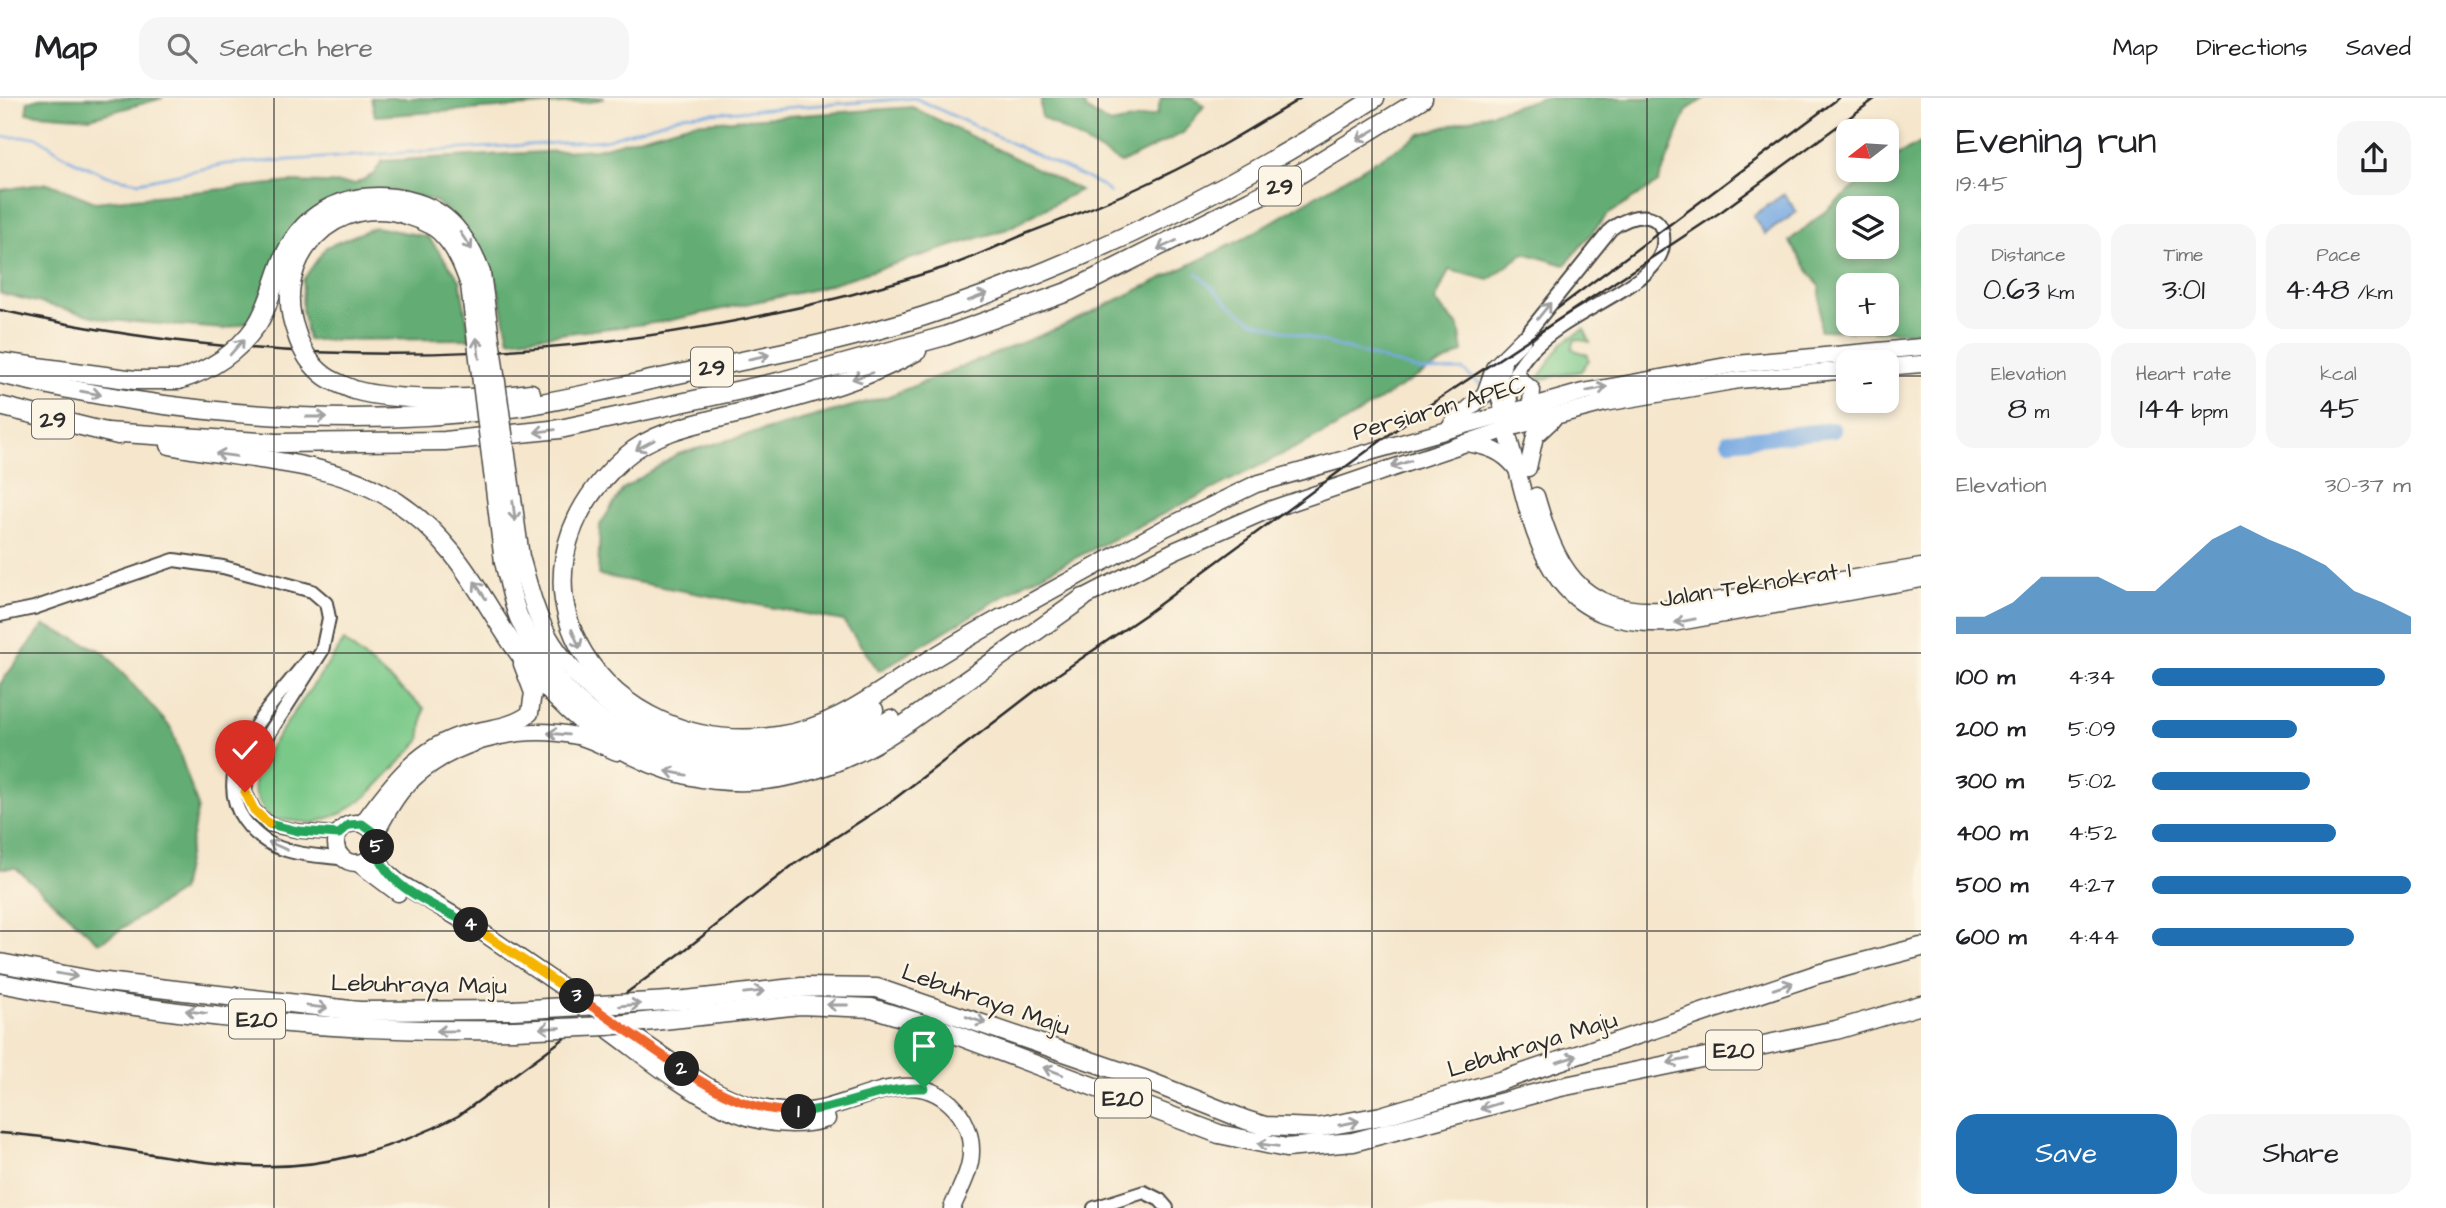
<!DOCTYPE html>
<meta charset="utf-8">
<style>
:root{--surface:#fff;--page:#f6f6f6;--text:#202124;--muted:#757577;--line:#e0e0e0;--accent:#1f6fb2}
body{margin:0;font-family:"Architects Daughter",sans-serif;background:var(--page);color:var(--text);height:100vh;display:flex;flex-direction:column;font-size:26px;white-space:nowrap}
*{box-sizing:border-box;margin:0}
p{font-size:23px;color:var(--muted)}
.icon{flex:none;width:38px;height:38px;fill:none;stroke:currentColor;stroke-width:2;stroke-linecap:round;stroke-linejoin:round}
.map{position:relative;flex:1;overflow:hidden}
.details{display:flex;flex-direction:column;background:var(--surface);width:525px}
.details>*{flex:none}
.needle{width:46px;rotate:253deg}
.tools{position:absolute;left:1836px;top:21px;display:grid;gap:14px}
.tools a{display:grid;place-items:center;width:63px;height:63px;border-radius:14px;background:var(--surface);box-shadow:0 4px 10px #0003;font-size:35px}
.pin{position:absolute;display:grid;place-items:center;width:60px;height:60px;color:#fff;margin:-72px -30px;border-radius:50% 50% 50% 0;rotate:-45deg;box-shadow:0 0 7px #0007}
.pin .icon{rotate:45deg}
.km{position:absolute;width:35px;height:35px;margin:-18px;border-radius:50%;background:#222;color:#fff;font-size:19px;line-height:35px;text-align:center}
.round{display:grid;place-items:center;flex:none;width:74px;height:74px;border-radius:21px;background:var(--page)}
.head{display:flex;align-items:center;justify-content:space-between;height:119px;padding:0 35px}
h1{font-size:38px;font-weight:600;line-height:52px}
.stats{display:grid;grid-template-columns:repeat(3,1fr);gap:10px;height:119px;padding:7px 35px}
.stats div{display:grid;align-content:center;border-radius:18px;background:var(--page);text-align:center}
.stats b{font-size:30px;font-weight:600}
.stats small{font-size:19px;font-weight:400}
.stats p{font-size:19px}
.chart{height:196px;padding:14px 35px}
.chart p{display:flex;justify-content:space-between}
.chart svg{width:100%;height:126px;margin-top:7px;fill:var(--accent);opacity:.7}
.action{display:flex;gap:14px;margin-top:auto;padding:14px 35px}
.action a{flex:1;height:80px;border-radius:21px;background:var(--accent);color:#fff;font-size:28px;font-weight:600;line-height:80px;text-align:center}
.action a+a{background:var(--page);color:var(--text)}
ul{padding:0 35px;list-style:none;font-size:23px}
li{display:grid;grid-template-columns:112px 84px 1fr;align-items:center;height:52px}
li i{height:18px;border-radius:9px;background:var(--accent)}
header{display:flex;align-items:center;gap:42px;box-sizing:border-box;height:98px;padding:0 35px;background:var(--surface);border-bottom:2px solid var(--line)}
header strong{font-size:33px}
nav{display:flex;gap:38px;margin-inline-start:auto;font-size:24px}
.search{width:490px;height:63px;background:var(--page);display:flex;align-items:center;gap:18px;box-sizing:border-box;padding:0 24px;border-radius:21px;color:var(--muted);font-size:26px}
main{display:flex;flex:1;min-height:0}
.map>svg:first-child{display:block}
.green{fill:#7ac989;stroke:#527a5a;stroke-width:2}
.forest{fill:#63ad75;stroke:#476c50;stroke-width:2;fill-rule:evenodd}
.water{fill:#77a9e2;stroke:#516a86;stroke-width:2}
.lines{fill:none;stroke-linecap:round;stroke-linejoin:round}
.stream{stroke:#77a9e2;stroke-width:2.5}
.river{stroke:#77a9e2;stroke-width:16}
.minor-casing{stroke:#494743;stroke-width:16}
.major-casing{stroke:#494743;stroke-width:19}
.highway-casing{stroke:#494743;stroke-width:21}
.minor{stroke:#fff;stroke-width:12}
.major{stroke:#fff;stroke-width:16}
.highway{stroke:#fff;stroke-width:18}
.rail{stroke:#2b2b2b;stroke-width:2.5}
.highway-bridge-casing{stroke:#494743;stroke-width:21;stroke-linecap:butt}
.highway-bridge{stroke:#fff;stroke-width:18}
.oneway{stroke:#a0a0a0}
.split-1-casing{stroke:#fff;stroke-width:14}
.split-2-casing{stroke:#fff;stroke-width:14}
.split-3-casing{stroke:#fff;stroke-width:14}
.split-4-casing{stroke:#fff;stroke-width:14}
.split-5-casing{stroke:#fff;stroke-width:14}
.split-6-casing{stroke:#fff;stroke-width:14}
.split-7-casing{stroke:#fff;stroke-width:14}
.split-1{stroke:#22a559;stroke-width:9}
.split-2{stroke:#f0652b;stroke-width:9}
.split-3{stroke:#f0652b;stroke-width:9}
.split-4{stroke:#f5b400;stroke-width:9}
.split-5{stroke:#22a559;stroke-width:9}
.split-6{stroke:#22a559;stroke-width:9}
.split-7{stroke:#f5b400;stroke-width:9}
.grid{fill:none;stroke:#2b2b2b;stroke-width:2;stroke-opacity:0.55}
.labels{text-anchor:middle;stroke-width:5;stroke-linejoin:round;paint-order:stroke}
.shield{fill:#fcf5e5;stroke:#6a6863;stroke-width:2}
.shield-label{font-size:23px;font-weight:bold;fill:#2b2b2b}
.street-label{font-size:24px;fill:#2b2b2b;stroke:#fcf5e5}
</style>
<header>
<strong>Map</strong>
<div class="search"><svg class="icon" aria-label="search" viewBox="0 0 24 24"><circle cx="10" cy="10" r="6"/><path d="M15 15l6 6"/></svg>Search here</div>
<nav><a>Map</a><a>Directions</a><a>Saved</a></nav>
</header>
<main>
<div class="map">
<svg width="1921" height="1110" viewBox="0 0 1921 1110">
<rect width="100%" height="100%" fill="#fcf5e5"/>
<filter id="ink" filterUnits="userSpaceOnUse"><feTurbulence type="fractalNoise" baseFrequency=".0143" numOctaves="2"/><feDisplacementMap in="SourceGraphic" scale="14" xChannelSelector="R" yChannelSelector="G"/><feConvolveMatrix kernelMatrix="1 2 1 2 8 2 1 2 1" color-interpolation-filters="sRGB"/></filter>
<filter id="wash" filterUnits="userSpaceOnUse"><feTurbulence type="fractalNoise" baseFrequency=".00686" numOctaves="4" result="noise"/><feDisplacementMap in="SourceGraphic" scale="28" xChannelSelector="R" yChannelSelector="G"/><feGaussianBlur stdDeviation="1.57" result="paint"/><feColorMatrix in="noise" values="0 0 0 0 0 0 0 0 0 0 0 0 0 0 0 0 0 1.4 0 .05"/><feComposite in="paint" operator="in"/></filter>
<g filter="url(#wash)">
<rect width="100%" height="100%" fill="#f5e6cc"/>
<!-- green -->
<g class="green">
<path d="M1584,231l6,13 -15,-3 -3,10 16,6 1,5 -8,11 -44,9 25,-37z"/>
<path d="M344,543l80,67 -4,33 -53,55 -25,17 -28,10 -42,-4c-15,-16 -20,-27 -18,-49z"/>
</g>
<!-- forest -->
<g class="forest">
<path d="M40,0h123l-73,20 -64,-5 2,-12z"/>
<path d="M371,0h234l-15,4 -215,14z"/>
<path d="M1041,0h42l3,11 24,15 47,-9 4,-17h32l11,8 -21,27 -62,30 -80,-46z"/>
<path d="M1541,0h164l-18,12 -29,73 -52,33 -41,49 -41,-12 -35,27 -40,-10 -14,31 24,26 4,25 -43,23 -85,53 -308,154 -148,89 -36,-50 -245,-46 2,-50 23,-36 55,-35 211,-58 172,-69 180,-87 180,-106z"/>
<path d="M912,9l168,83 -73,39 -196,61 -149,32 -153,18 -12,-58 -27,-46 -33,-34 -47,-12 -44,4 -94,127 -28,8 -115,-9 -109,-27v-103l48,-7 47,19 196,-20 64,2 19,-10 8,-13 215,-12 95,-26z"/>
<path d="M1921,45v189l-101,-2v-42l-31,-47 87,-71h10l2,-10zM1848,110h38v39h-38zM1886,187v39h-38v-39z"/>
<path d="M375,129l53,10 32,43 10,59 -162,1 -6,-30 1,-30 23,-33z"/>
<path d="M44,527l60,27 67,76 27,79 -17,84 -82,52 -83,-75h-16v-184z"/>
</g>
<!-- water -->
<path class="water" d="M1784,96l13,18 -32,22 -12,-18z"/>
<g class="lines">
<!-- stream -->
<g class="stream">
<path d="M0,39h37l31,21 39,18 32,6 87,-18 379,-24 79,-25 231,-17 186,87 9,8"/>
<path d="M1197,175l34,33 22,15 169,50 41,-1 18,15"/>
</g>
<!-- river -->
<path class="river" d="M1729,343l104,-11"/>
</g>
</g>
<g filter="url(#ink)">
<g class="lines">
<defs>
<g id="minor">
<path d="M1514,321c-30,-96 144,-117 149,-174 4,-38 -32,-32 -52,-16l-93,116"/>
<path d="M1504,324l-7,-28 8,-31"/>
<path d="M0,517l34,-7 140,-48 49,7 89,24 14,12 3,15 -7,33 -73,114 -4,27 9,18 16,15 28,6 41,3"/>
<path d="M308,561c-31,41 -102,107 -64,161 10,14 24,25 42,30 18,6 40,6 59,9"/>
<path d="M1094,1110l50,-16 16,8 7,8"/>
</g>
<g id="major">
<path d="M1886,269l35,-3"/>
<path d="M1517,275l4,8 11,9 -1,15"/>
<path d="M1452,326l33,-30 9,-26 29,-29"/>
<path d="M1506,331c30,100 31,201 167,194l248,-44"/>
<path d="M1466,345c21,3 37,8 50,25"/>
<path d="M1528,370l7,-32 17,-16"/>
<path d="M1536,398c20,69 42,118 124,114l261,-43"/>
<path d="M1083,500l91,-47 92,-40 250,-85 89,-23 134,-23 109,-10"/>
<path d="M1002,520l163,-90 91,-44 327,-92 154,-28 184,-17"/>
<circle cx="356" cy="745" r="20"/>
<path d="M362,726c28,-39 58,-79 106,-91 21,-5 45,-6 62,-20l3,-20 -11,-29"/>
<path d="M375,737c8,-15 16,-32 28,-46 41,-46 114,-66 174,-53 14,3 27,11 40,16"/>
<path d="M376,747l2,13 6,12 14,12 84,50 225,154c30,17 57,26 91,26 37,-1 69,-22 104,-25 38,-3 70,27 69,65 0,19 -12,39 -19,56"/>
<path d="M358,765l40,30"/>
<path d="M610,933c62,45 133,112 217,88"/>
</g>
<g id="highway">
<path d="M917,253c-53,30 -115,45 -174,61 -38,10 -88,18 -118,45 -142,125 -20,305 153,279 51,-7 91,-37 133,-64 30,-19 60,-37 91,-54"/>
<path d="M0,264l135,18h44"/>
<path d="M0,276c167,40 340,56 510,34 60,-8 119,-24 178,-36 86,-18 176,-34 260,-64 151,-52 293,-124 427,-210"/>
<path d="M354,292c46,13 129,9 177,3"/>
<path d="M0,308l118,29"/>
<path d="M107,334l170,11 168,-2 115,-12 218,-47 167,-46 125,-45 215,-108 138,-85"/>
<path d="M170,347c76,16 159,13 227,57 74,49 92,122 147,183 84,94 196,124 312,68 33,-15 63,-39 92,-60 45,-31 90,-63 135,-95"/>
<path d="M520,459c8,27 14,55 28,80 12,21 27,36 44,53 83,78 189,79 282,20"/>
<path d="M504,464c5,18 8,39 15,56 68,150 238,190 372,101"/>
<path d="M0,865l97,18 262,30 154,-1"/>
<path d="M0,885c169,34 343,50 515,47"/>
<path d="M686,902l116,-13 75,1 266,91 103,41 19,6 51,2 65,-12 119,-35 318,-107 103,-27"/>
<path d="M691,919l109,-12 72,3 74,23 273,103 67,14 67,-6 203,-54 280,-58 85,-25"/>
</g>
</defs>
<!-- minor casing -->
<use href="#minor" class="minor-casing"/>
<!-- major casing -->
<use href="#major" class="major-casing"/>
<!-- highway casing -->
<use href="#highway" class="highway-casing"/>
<!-- minor -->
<use href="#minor" class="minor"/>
<!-- major -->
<use href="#major" class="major"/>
<!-- highway -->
<use href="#highway" class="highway"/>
<!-- rail -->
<g class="rail">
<path d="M1558,210l281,-210"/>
<path d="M0,212c313,71 640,55 946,-43 28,-9 55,-23 82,-34 44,-17 89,-34 131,-55 49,-23 96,-52 142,-80"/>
<path d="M0,1035c85,5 168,29 253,33 71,3 142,-17 205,-50l223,-163 112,-88 100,-65 151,-116 101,-69 283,-209 294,-195 154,-113"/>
</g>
<defs>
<g id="highway-bridge">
<path d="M179,282c32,-10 57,-26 77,-54 16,-23 19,-55 33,-79 25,-45 74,-57 121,-46 38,9 58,37 71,72l39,284"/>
<path d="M354,292c-9,-4 -21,-8 -29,-14 -15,-11 -24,-27 -29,-44 -27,-74 40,-143 114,-116 14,4 27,10 36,22 12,14 18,30 24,47l34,277"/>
<path d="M513,912l173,-10"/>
<path d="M515,932l91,-4 85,-9"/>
</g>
</defs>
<!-- highway-bridge casing -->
<use href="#highway-bridge" class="highway-bridge-casing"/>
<!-- highway-bridge -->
<use href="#highway-bridge" class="highway-bridge"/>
</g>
<!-- one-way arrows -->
<defs><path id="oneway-shaft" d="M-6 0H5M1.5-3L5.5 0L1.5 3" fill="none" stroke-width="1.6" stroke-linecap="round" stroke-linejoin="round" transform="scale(1.75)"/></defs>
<g class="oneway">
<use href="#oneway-shaft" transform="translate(1366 37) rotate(149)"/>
<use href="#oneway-shaft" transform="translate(466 143) rotate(56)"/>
<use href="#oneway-shaft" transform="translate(1167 147) rotate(155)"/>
<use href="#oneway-shaft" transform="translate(978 199) rotate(-21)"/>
<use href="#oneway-shaft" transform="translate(1544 213) rotate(-51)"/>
<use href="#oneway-shaft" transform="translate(237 249) rotate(-49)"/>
<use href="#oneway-shaft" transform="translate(478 250) rotate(-97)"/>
<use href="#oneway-shaft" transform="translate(759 259) rotate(-12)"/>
<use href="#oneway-shaft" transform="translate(862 278) rotate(162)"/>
<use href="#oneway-shaft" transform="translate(1597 291) rotate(-11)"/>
<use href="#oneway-shaft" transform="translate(91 295) rotate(10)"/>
<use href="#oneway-shaft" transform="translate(317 319)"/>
<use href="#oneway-shaft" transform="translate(545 333) rotate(173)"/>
<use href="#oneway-shaft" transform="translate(645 347) rotate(152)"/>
<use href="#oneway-shaft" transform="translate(226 357) rotate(-172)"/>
<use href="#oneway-shaft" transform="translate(1401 366) rotate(161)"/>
<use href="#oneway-shaft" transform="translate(514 413) rotate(83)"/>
<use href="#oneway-shaft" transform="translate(480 492) rotate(-123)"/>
<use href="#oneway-shaft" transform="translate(1685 523) rotate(169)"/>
<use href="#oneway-shaft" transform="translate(576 541) rotate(66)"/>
<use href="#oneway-shaft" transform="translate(558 636) rotate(-175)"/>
<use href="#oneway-shaft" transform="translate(676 675) rotate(-169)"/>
<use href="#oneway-shaft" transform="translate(278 748) rotate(-156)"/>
<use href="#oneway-shaft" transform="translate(67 877) rotate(10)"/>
<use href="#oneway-shaft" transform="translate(1783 888) rotate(-19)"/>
<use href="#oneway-shaft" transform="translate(754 894) rotate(-6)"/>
<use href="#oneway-shaft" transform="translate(630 907) rotate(-5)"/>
<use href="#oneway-shaft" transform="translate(837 907) rotate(-180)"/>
<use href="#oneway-shaft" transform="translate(317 909) rotate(6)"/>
<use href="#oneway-shaft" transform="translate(196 914) rotate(-173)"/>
<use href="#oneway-shaft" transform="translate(976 922) rotate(19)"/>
<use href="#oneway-shaft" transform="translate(550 930) rotate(178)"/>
<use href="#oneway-shaft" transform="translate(447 933) rotate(179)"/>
<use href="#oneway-shaft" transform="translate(1567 961) rotate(-18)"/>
<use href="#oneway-shaft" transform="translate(1678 963) rotate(169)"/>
<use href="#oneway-shaft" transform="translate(1053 973) rotate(-159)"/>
<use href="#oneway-shaft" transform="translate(1490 1008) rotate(163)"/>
<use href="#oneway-shaft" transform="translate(1349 1025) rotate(-11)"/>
<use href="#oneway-shaft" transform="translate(1268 1047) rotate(-172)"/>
</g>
</g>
<g class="lines" filter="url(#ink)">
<defs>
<path id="split-1" d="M799,1014c43,-3 82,-26 125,-24"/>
<path id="split-2" d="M682,971c38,26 71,42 117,43"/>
<path id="split-3" d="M577,898l105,73"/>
<path id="split-4" d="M471,827l106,71"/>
<path id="split-5" d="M377,749c4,40 63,60 94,78"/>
<path id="split-6" d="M269,726l29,7 41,3 10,-9 13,-1 11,8 4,15"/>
<path id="split-7" d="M245,694l9,18 15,14"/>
</defs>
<!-- split-1 casing -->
<use href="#split-1" class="split-1-casing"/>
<!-- split-2 casing -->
<use href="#split-2" class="split-2-casing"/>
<!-- split-3 casing -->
<use href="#split-3" class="split-3-casing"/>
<!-- split-4 casing -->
<use href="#split-4" class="split-4-casing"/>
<!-- split-5 casing -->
<use href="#split-5" class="split-5-casing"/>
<!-- split-6 casing -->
<use href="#split-6" class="split-6-casing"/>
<!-- split-7 casing -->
<use href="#split-7" class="split-7-casing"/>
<!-- split-1 -->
<use href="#split-1" class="split-1"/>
<!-- split-2 -->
<use href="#split-2" class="split-2"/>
<!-- split-3 -->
<use href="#split-3" class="split-3"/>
<!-- split-4 -->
<use href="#split-4" class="split-4"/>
<!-- split-5 -->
<use href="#split-5" class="split-5"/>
<!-- split-6 -->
<use href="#split-6" class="split-6"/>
<!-- split-7 -->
<use href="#split-7" class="split-7"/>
</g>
<!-- grid -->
<path class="grid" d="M274,0v1110M549,0v1110M823,0v1110M1098,0v1110M1372,0v1110M1647,0v1110M0,278h1848M1886,278h35M0,555h1921M0,833h1921"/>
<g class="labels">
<!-- shield labels -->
<g class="shield">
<rect x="1259" y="68.5" width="42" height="39" rx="5"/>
<rect x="691" y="249.5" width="42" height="39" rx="5"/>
<rect x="32" y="301.5" width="42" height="39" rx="5"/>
<rect x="229" y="901.5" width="56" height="39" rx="5"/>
<rect x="1706" y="932.5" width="56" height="39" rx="5"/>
<rect x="1095" y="980.5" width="56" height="39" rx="5"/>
</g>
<g class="shield-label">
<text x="1280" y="96">29</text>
<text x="712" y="277">29</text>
<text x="53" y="329">29</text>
<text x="257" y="929">E20</text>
<text x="1734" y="960">E20</text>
<text x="1123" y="1008">E20</text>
</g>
<!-- street labels -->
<g class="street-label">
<text transform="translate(1439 310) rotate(-16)" y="8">Persiaran APEC</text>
<text transform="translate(1755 486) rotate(-9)" y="8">Jalan Teknokrat 1</text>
<text transform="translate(419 886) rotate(1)" y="8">Lebuhraya Maju</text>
<text transform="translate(986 901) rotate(19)" y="8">Lebuhraya Maju</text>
<text transform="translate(1532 946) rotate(-17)" y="8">Lebuhraya Maju</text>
</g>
</g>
</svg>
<div class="tools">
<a><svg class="needle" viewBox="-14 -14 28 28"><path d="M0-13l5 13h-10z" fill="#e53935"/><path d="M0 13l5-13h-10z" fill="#757577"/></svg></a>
<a><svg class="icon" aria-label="layers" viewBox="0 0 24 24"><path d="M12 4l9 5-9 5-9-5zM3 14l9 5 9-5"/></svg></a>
<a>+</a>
<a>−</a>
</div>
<div class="pin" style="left:924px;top:990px;background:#1e9e55"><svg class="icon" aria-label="arrive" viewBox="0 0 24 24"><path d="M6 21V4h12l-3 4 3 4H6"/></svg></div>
<div class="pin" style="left:245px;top:694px;background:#d93025"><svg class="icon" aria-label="check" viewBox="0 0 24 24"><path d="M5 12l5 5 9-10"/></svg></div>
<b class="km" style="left:799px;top:1014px">1</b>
<b class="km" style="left:682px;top:971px">2</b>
<b class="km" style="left:577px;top:898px">3</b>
<b class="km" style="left:471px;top:827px">4</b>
<b class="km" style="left:377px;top:749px">5</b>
</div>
<section class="details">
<div class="head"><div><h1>Evening run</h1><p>19:45</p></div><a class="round"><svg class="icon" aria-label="share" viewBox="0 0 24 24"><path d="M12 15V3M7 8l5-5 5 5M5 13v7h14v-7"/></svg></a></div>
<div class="stats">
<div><p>Distance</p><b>0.63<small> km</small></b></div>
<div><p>Time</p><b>3:01</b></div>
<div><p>Pace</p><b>4:48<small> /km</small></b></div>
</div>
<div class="stats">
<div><p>Elevation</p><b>8<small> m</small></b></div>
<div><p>Heart rate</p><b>144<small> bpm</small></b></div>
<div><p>kcal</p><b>45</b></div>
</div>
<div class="chart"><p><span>Elevation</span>30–37 m</p>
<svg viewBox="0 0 160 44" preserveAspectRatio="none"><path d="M0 44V38L10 38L20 33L30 24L40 24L50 24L60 29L70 29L80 20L90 11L100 6L110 11L120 15L130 20L140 29L150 33L160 38V44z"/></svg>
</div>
<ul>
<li><b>100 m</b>4:34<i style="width:90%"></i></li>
<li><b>200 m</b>5:09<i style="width:56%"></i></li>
<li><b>300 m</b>5:02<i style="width:61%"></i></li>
<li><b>400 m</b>4:52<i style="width:71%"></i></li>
<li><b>500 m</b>4:27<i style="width:100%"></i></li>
<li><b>600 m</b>4:44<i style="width:78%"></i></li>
</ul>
<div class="action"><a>Save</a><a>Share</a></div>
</section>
</main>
